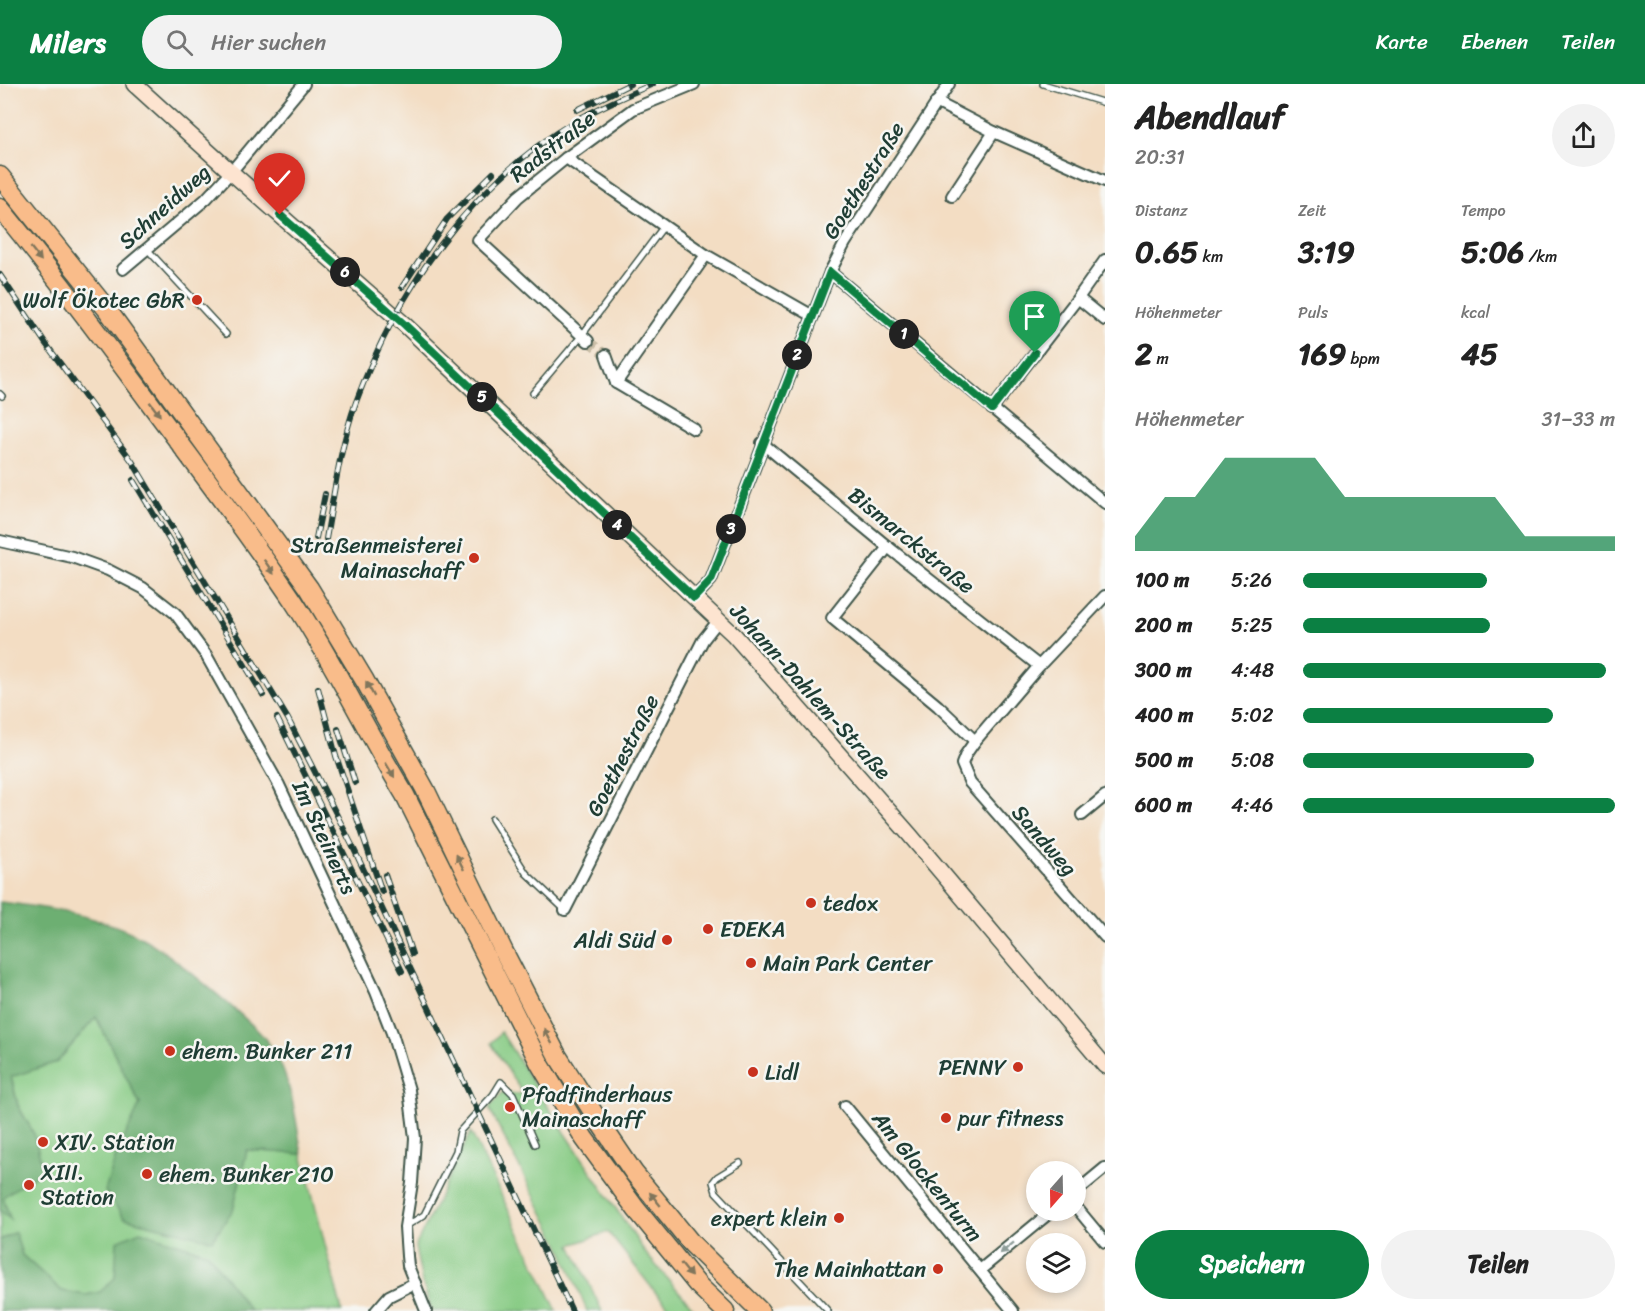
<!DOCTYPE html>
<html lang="de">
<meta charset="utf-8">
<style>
:root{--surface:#fff;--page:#f2f2f2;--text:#222;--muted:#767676;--accent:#0b8043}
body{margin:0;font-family:Sriracha,sans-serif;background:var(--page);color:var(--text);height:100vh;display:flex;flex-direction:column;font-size:22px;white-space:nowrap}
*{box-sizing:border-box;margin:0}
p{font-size:20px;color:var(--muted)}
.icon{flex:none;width:33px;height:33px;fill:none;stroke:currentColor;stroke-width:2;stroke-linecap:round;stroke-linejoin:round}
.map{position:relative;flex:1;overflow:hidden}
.panel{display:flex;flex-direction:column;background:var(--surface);width:540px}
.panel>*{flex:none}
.needle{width:39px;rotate:200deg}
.buttons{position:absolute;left:1026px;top:1077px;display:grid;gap:12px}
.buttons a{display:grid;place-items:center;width:60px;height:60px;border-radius:50%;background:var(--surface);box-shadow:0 3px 9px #0003;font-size:30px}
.pin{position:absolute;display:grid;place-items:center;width:51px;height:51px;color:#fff;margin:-62px -26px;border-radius:50% 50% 50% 0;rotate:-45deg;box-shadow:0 0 6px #0007}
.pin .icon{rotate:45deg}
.km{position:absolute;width:30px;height:30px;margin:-15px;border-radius:50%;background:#222;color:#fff;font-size:16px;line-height:30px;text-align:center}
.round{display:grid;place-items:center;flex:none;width:63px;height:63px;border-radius:32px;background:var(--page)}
.head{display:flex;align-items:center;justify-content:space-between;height:102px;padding:0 30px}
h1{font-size:33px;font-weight:700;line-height:45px}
.stats{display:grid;grid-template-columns:repeat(3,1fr);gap:9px;height:102px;padding:6px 30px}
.stats div{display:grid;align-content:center}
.stats b{font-size:30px;font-weight:700}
.stats small{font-size:16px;font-weight:400}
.stats p{font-size:16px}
.chart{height:168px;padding:12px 30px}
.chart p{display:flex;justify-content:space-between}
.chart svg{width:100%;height:108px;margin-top:6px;fill:var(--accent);opacity:.7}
.cta{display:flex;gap:12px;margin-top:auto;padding:12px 30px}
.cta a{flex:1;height:69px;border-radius:36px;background:var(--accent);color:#fff;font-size:24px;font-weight:700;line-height:69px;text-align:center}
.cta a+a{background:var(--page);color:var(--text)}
ul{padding:0 30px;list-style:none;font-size:20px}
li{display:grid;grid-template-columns:96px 72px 1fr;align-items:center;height:45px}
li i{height:15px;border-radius:8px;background:var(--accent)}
header{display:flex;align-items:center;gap:36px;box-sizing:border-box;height:84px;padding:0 30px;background:var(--accent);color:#fff}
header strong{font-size:28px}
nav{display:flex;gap:33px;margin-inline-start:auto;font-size:21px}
.search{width:420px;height:54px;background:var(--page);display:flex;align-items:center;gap:15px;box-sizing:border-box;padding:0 21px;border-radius:33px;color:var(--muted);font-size:22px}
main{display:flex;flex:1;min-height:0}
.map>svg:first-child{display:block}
.green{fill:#87cb84;stroke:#53845c;stroke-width:1.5}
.forest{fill:#6daf72;stroke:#467653;stroke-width:1.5}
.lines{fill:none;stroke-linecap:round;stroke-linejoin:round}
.street-tunnel{stroke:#c9bda6;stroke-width:10;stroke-dasharray:10 5;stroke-linecap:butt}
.lane-casing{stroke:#3f5549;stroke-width:8}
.street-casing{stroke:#3f5549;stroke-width:14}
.secondary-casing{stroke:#3f5549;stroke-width:18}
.highway-casing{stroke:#3f5549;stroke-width:21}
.lane{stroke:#fff;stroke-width:5}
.street{stroke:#fff;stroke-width:10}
.secondary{stroke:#fde4d0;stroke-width:15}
.highway{stroke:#f9bc8a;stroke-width:18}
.rail-casing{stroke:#1f3d34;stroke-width:6}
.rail{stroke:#f6f6f2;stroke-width:4;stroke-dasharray:11;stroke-linecap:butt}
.oneway{fill:#81765b}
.oneway2{fill:#8f9e9a}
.route-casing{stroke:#fff;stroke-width:12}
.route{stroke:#0b8043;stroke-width:8}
.poi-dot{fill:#c8321e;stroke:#f6f6f2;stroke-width:2}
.labels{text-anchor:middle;stroke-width:5;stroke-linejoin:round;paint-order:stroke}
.street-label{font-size:22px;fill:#1f3d34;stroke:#f6f6f2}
.poi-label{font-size:22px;fill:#1f3d34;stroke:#f6f6f2;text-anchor:start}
</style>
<header>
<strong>Milers</strong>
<div class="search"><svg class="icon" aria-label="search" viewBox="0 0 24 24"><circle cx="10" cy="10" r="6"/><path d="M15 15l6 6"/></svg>Hier suchen</div>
<nav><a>Karte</a><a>Ebenen</a><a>Teilen</a></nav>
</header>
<main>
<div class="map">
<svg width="1105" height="1227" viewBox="0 0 1105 1227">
<rect width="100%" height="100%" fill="#f6f6f2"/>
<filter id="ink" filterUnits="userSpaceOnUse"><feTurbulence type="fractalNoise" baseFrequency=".0167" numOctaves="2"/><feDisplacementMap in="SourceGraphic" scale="12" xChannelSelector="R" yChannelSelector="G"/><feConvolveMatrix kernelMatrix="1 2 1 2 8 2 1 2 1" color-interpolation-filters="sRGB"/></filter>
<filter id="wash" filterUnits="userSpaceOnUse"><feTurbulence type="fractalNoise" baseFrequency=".008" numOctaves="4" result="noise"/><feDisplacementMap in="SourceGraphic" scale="24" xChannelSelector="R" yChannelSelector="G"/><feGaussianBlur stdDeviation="1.35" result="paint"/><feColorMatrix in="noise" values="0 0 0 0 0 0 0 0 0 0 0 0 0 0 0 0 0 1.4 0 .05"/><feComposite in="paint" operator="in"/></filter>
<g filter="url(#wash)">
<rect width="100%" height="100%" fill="#f3ddc3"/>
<!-- green -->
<g class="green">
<path d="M96,933l44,88 -24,51 117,54 14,-60 55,4 40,157h-92l-42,-58 -90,-12 -3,37 -14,14 -15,3 -24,-4 -40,-36 -7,-23 -15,8v-30l10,8 -7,-21 31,-63 -16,-29 -7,-29 46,-14z"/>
<path d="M501,948l45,72 101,151 49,56h-23l-17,-18 -48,-61 -37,13 31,66h-15l-26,-63 -72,-140 13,-15 21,1 -32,-51z"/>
<path d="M471,1048l86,179h-125l-10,-29 -7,-35z"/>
</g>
<!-- forest -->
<g class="forest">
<path d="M0,818c45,5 111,16 149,40 24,14 54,41 76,59 18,16 38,31 50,52 17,30 21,68 27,101l-55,-4 -14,60 -21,30 -88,-22 -19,-27 11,-35 24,-52 -44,-87 -39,45 -46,15 7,29 16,28 9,36 -40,27 7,22 -10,-9z"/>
<path d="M140,1147l68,22 42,58h-250v-71l15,-8 7,23 40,36 24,4 14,-3 15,-14 2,-37z"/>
</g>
</g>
<g filter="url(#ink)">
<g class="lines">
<!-- street-tunnel -->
<path class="street-tunnel" d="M588,257l18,14"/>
<defs>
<g id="lane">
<path d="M1043,0l62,19"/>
<path d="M147,165l79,85"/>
<path d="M533,309l49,-58 82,-109"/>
<path d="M0,310l2,2"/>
<path d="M492,735l34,54 39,37"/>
<path d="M740,1079l-23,14 -4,5 3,10 112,119"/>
<path d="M406,1142l18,-11 32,-64 4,-20 33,-36 8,-13 12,12 22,50"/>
</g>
<g id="street">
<path d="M936,18l58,30 111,49"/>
<path d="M566,74l140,97 107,61"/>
<path d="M952,112l42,-64"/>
<path d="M123,185l83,-70 25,-27 73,-88"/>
<path d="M830,188l275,231"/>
<path d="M1078,214l27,22"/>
<path d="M588,257l-110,-101 40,-43 48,-39 67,-49 61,-25"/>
<path d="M606,271l10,28 90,-128"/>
<path d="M616,299l78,46"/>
<path d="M992,325l86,-111 27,-38"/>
<path d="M762,359l126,104 151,119"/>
<path d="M0,457l72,16 36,13 35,18 32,25 31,42 73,130 97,207 16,41 17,57 6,48 -3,45 -7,44 2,29 1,10 18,45"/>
<path d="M888,463l-56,71 106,88 37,35"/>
<path d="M1105,512l-66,70 -64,75 -9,13 -4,10 8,19 135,154"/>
<path d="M694,514l17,-18 119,-308 15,-29 104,-159"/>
<path d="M1082,731l23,-19"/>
<path d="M565,826l138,-270 15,-19"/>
<path d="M845,1022l168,205"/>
<path d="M1076,1108l29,-24"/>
<path d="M1076,1123l29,35"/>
<path d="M980,1186l73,-60"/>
<path d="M376,1227l13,-15 26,-13"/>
</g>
<path id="secondary" d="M134,0l97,88 174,153 329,310 175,199 196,232"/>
<g id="highway">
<path d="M0,92l106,132 203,280 56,93 60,108 79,163 53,103 41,65 36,53 58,71 68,67"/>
<path d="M0,124c54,66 105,134 155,202 47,63 95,126 139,192 41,62 72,129 111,193l135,269 44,74 52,71 61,75 28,27"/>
</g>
</defs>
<!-- lane casing -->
<use href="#lane" class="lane-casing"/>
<!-- street casing -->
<use href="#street" class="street-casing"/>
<!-- secondary casing -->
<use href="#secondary" class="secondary-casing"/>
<!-- highway casing -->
<use href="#highway" class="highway-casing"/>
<!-- lane -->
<use href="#lane" class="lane"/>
<!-- street -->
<use href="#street" class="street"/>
<!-- secondary -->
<use href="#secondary" class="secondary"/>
<!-- highway -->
<use href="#highway" class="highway"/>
<defs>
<g id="rail">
<path d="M577,26l53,-26"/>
<path d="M0,191l46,69 86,117 156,258 64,126 220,466"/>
<path d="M402,203l45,-68 46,-46"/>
<path d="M133,396l130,215"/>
<path d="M316,454l9,-44"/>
<path d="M326,455c8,-45 14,-93 30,-137 41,-111 115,-219 219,-281 25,-14 52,-26 78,-37"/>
<path d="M318,604l18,68 46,136"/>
<path d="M277,634l125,253"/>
<path d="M338,645l17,54"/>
<path d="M385,791l27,79"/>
</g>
</defs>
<!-- rail casing -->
<use href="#rail" class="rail-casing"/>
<!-- rail -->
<use href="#rail" class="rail"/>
</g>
<!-- one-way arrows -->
<defs><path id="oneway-solid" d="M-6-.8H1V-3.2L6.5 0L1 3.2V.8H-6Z" transform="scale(1.5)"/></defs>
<g class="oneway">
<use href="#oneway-solid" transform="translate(36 170) rotate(52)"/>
<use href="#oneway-solid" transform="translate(155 325) rotate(53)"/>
<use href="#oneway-solid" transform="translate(269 483) rotate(55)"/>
<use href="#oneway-solid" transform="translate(370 605) rotate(-119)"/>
<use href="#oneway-solid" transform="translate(390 686) rotate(59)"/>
<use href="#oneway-solid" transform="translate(460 778) rotate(-116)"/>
<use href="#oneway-solid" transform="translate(548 952) rotate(-118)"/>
<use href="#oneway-solid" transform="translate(655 1115) rotate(-129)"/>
<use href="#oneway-solid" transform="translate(686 1186) rotate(51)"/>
</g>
<use class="oneway2" href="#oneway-solid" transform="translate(1007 1164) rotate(141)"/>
</g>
<g class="lines" filter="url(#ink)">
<defs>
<path id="route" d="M280,131l125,110 289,273 17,-18 119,-308 162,137 43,-56"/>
</defs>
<!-- route casing -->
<use href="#route" class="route-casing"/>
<!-- route -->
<use href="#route" class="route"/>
</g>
<!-- markers -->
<g class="poi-dot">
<circle cx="197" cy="216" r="6"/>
<circle cx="474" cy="474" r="6"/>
<circle cx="811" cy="819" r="6"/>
<circle cx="708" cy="845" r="6"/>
<circle cx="667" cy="856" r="6"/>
<circle cx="751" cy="879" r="6"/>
<circle cx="170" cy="967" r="6"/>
<circle cx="1018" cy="983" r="6"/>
<circle cx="753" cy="988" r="6"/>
<circle cx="510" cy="1023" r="6"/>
<circle cx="946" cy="1034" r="6"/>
<circle cx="43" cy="1058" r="6"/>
<circle cx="147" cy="1090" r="6"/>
<circle cx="29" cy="1101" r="6"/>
<circle cx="839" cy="1134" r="6"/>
<circle cx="938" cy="1185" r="6"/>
</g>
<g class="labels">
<!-- street labels -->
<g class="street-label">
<text transform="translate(552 62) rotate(-38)" y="8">Radstraße</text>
<text transform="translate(863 96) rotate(-58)" y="8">Goethestraße</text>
<text transform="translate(164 122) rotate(-42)" y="8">Schneidweg</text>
<text transform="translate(912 456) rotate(39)" y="8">Bismarckstraße</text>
<text transform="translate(811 607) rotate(48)" y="8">Johann-Dahlem-Straße</text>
<text transform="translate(622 671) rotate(-63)" y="8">Goethestraße</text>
<text transform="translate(325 753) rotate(65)" y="8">Im Steinerts</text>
<text transform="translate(1045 756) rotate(49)" y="8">Sandweg</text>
<text transform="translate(928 1092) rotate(51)" y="8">Am Glockenturm</text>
</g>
<!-- poi labels -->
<g class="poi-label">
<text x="185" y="224" text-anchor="end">Wolf Ökotec GbR</text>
<text x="462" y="469" text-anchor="end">Straßenmeisterei<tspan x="462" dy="25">Mainaschaff</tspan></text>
<text x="823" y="827">tedox</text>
<text x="720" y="853">EDEKA</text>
<text x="655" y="864" text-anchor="end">Aldi Süd</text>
<text x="763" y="887">Main Park Center</text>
<text x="182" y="975">ehem. Bunker 211</text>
<text x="1006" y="991" text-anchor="end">PENNY</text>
<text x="765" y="996">Lidl</text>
<text x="522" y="1018">Pfadfinderhaus<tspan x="522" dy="25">Mainaschaff</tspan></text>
<text x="958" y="1042">pur fitness</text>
<text x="55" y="1066">XIV. Station</text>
<text x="41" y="1096">XIII.<tspan x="41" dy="25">Station</tspan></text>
<text x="159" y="1098">ehem. Bunker 210</text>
<text x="827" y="1142" text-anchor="end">expert klein</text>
<text x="926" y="1193" text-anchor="end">The Mainhattan</text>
</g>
</g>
</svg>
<div class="buttons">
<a><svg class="needle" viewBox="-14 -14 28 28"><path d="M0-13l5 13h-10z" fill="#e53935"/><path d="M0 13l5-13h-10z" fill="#767676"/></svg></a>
<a><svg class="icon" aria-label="layers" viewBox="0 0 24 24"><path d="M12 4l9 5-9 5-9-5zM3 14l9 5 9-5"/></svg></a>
</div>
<div class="pin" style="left:1035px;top:269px;background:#1e9e55"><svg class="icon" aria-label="arrive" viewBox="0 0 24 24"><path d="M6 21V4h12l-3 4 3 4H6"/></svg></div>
<div class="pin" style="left:280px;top:131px;background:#d93025"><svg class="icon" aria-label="check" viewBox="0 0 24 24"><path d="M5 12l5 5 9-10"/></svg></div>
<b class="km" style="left:904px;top:250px">1</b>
<b class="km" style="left:797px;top:271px">2</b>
<b class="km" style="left:731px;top:445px">3</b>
<b class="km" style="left:617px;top:441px">4</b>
<b class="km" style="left:482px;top:313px">5</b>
<b class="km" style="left:345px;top:188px">6</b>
</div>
<section class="panel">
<div class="head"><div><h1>Abendlauf</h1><p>20:31</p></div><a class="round"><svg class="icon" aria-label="share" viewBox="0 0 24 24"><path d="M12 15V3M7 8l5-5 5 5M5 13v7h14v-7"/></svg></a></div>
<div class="stats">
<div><p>Distanz</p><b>0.65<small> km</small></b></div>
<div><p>Zeit</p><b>3:19</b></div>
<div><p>Tempo</p><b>5:06<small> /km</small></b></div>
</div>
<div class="stats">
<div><p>Höhenmeter</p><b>2<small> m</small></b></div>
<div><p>Puls</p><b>169<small> bpm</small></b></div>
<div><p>kcal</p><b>45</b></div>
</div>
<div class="chart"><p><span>Höhenmeter</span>31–33 m</p>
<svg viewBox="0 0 160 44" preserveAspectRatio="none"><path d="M0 44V38L10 22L20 22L30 6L40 6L50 6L60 6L70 22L80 22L90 22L100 22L110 22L120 22L130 38L140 38L150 38L160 38V44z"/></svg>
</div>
<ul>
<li><b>100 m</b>5:26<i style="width:59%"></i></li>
<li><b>200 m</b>5:25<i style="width:60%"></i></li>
<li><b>300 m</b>4:48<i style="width:97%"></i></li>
<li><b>400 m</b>5:02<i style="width:80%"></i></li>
<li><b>500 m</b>5:08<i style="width:74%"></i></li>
<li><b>600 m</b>4:46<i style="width:100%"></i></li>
</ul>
<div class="cta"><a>Speichern</a><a>Teilen</a></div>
</section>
</main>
